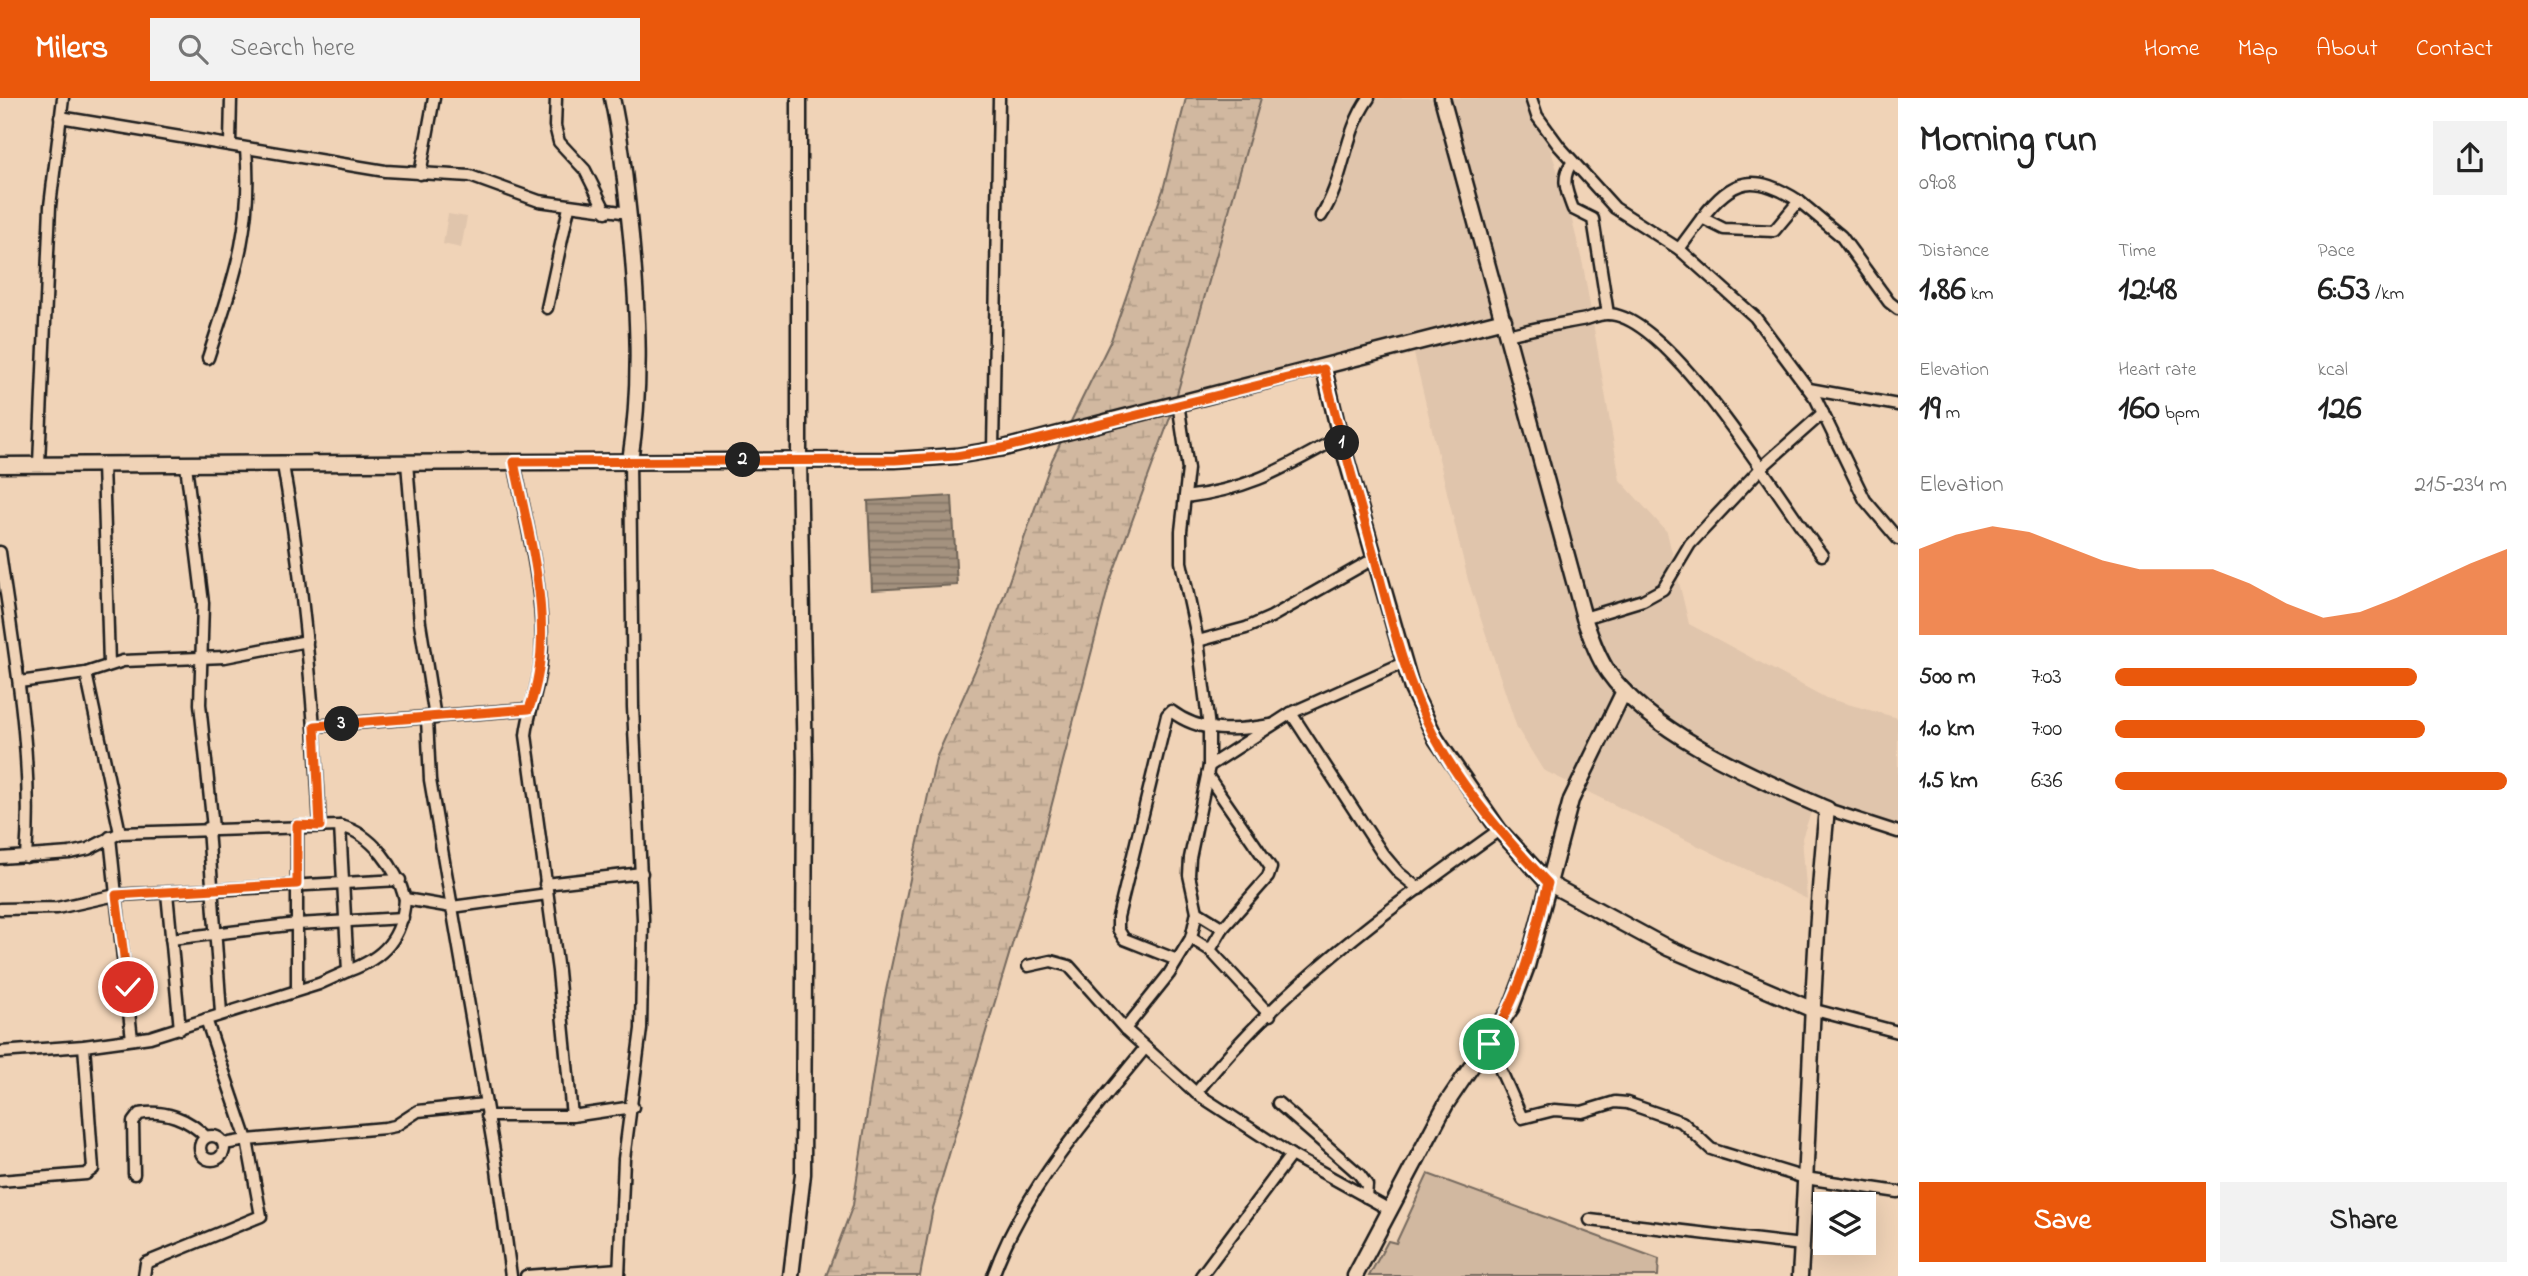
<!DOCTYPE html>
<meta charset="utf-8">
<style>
:root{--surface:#fff;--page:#f2f2f2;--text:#222;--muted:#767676;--accent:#ea580c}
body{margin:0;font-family:"Indie Flower",sans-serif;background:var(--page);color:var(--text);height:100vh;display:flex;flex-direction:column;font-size:26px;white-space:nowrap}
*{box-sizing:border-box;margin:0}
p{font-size:23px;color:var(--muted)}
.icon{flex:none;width:38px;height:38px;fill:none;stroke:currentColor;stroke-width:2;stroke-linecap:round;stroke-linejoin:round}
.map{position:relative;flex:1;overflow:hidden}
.sheet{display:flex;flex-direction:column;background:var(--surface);width:630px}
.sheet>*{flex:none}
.tools{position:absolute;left:1813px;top:1094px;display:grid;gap:14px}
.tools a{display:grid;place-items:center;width:63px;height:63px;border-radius:0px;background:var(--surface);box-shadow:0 7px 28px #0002;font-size:35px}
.pin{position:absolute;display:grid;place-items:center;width:60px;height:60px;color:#fff;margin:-30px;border:4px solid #fff;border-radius:50%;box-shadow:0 2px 7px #0007}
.km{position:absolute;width:35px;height:35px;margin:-18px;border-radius:50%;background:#222;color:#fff;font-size:19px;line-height:35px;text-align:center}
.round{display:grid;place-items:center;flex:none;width:74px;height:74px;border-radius:0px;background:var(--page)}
.headline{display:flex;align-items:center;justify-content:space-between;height:119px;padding:0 21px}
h1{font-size:38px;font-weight:800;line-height:52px}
.metrics{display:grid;grid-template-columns:repeat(3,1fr);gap:10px;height:119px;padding:7px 21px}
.metrics div{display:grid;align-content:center}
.metrics b{font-size:35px;font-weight:800}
.metrics small{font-size:19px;font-weight:400}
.metrics p{font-size:19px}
.chart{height:196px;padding:14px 21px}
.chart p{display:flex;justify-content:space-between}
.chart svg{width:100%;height:126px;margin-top:7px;fill:var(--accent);opacity:.7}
.primary-button{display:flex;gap:14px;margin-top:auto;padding:14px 21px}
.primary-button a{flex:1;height:80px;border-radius:0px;background:var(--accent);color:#fff;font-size:28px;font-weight:800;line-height:80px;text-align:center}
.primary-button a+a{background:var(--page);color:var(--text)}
ul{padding:0 21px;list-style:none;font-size:23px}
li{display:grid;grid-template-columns:112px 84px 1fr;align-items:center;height:52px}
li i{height:18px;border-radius:9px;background:var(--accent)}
header{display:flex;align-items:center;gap:42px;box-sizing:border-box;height:98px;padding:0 35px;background:var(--accent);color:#fff}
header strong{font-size:33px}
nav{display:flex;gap:38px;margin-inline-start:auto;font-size:24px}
.search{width:490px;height:63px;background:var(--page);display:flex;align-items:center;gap:18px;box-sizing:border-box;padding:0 24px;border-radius:0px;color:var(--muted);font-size:26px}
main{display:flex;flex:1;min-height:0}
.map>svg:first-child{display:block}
.built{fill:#e0c5ac}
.wetland{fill:url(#wetland-marsh);stroke:#766a5e;stroke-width:2}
.green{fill:#d1b8a0;stroke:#766a5e;stroke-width:2}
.water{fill:url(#water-rules);stroke:#6e6357;stroke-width:2}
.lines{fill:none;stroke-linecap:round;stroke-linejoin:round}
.street-casing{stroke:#1c1c1c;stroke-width:15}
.secondary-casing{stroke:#1c1c1c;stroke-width:19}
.street{stroke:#f0d3b7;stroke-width:10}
.secondary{stroke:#f0d3b7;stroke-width:14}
.route-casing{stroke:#fff;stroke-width:14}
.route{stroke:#ea580c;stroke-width:9}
</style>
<header>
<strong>Milers</strong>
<div class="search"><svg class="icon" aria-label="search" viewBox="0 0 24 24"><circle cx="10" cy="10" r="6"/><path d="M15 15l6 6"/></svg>Search here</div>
<nav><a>Home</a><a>Map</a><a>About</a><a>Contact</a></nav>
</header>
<main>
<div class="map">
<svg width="1898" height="1178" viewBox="0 0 1898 1178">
<defs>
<pattern id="wetland-marsh" width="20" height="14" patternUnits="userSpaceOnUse" patternTransform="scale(1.75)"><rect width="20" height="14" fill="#d1b8a0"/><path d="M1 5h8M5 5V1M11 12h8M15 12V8" fill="none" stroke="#b39e89"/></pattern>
<pattern id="water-rules" width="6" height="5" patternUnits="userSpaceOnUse" patternTransform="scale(1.75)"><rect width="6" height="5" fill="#a4927f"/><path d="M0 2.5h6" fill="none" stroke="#857667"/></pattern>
</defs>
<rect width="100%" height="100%" fill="#f0d3b7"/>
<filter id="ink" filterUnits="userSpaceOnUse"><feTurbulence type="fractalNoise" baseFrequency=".0143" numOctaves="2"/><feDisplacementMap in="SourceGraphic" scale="14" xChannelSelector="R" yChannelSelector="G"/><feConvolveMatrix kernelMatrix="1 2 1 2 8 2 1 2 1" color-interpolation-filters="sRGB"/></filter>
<g filter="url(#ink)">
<!-- built -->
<g class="built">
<path d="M1261,0h273l34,106 15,61 37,215 47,52 22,92 137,74 72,20v115l-83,-32 -13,37 5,61 -264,-129 -26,-42 -49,-148 -54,-226 -243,61z"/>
<path d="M448,116l19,3 -6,31 -18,-4z"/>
</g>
<!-- wetland -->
<path class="wetland" d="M1186,0h75l-90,317 -61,166 -74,284 -103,343 -13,68h-94l27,-71 31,-205 52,-242 50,-112 66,-186 59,-120 52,-150z"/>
<!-- green -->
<path class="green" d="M1428,1076l231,85 -1,17h-289l19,-35 8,2z"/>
<!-- water -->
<path class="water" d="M952,398l5,89 -85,5 -4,-89z"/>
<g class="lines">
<defs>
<g id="street">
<path d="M556,0l-1,28 4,16 26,28 21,42"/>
<path d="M1531,0l6,18 22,30 56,62 64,41 76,68 61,82 49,101 33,39"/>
<path d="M60,19l325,54 85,5 69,25 90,12"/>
<path d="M230,46l1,-46"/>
<path d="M1572,65c-12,15 -5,30 1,46l20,10 15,95"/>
<path d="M420,76l14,-76"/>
<path d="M1321,118c24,-36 22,-82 48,-118"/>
<path d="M1702,120c31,-41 53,-45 97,-17"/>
<path d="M1679,151l23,-31 22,11 50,2 25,-30 42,35 48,66 9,7"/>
<path d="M547,210l22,-101"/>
<path d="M1508,237c26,-7 52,-11 78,-16 7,-2 14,-5 21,-5 63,-1 176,192 215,241"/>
<path d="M208,260c25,-77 45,-127 38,-209"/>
<path d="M1809,291l89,16"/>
<path d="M993,352l6,-352"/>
<path d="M514,364c13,64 32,134 27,199 -2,25 -12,49 -15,74l32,236 14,145"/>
<path d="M407,365l13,160 15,95"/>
<path d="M39,366l11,-258 13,-108"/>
<path d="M103,366l6,200"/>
<path d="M186,367l17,138 -3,101 13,124"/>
<path d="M283,367c21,119 31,240 37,361"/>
<path d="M1185,399c67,-8 98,-29 155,-60"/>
<path d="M0,454c14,100 34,204 26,305"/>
<path d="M1584,520l59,-18 20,-11 27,-45 72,-77 61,-54"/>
<path d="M1198,543l48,-13 25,-11 104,-59"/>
<path d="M86,575l34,160"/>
<path d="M19,584l67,-9 37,-12 102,-4 82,-16"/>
<path d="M1291,615l91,140 17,20 20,16"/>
<path d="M427,621l3,61 66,382 15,114"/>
<path d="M315,628l214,-17"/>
<path d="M1209,668l82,-53 112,-50"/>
<path d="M1207,677l64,93 -3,9 -45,51 -13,22"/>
<path d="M1827,711l71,23"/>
<path d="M208,730l13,185"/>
<path d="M110,739l6,58 284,-15"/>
<path d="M0,760l70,-5 18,-4 32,-16 220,-7c32,7 57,43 65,73l47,8 95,-13"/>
<path d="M545,786l97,-11"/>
<path d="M167,795l13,136"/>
<path d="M0,811l57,-1 59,-13 16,144"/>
<path d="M1197,814l26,16"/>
<path d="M1191,840l19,12 60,65"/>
<path d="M171,841l126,-15 106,-6"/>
<path d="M1177,862l-53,-21 -6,-10v-12l49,-202 4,-4c30,23 65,20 100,14"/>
<path d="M1028,868l23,-5 18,5 56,63 71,64 95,62 99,55"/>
<path d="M348,873c36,-13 54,-33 57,-72"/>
<path d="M297,892v-164"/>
<path d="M1811,911l87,23"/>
<path d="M206,921l41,121 138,-12 10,-2 23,-15 67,-7"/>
<path d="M1125,931l44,-55 22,-36 6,-26 -8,-37 1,-17 19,-92v-38l-11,-87 -17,-79v-31l7,-62 -10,-66"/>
<path d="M1489,946l33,74 32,-8 28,2 33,-10 12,1 55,19 29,27 12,4 82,25 93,14"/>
<path d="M0,954l84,-6 66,-9 169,-53 29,-13 -8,-145"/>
<path d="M1196,995c85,-107 193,-184 303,-263"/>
<path d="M1278,1005l81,71 8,11 -1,12"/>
<path d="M487,1018h85l61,-9"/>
<circle cx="212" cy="1050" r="12"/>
<path d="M134,1076l-1,-52 6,-8c25,-5 50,5 67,23"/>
<path d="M0,1083l86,-7 7,-5 -9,-123"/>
<path d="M1590,1122l212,25"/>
<path d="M144,1178l2,-13 115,-47 -14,-76 -23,4"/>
<path d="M526,1178l93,-7"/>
<path d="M619,1178l5,-117 17,-130 2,-110 -10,-212 -3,-246"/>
<path d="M993,1178c30,-86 95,-158 152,-228"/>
<path d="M1201,1178l90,-121"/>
</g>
<g id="secondary">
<path d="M612,0c10,45 14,92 19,138 7,76 11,149 -1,225"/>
<path d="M1442,0l142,520c7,19 13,38 24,54 44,63 151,107 219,137 -16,155 -17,311 -27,467"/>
<path d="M1324,271l16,68 72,252 24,50 63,91 49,53 120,65 143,61"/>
<path d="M0,367l895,-5 61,-4 48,-8 500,-128"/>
<path d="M791,1178l12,-102 2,-404 -6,-310v-362"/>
<path d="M1355,1178l91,-172 65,-96 16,-42 44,-166 53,-109"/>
</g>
</defs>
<!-- street casing -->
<use href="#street" class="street-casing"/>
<!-- secondary casing -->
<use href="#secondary" class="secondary-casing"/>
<!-- street -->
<use href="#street" class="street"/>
<!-- secondary -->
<use href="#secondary" class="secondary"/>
</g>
</g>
<g class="lines" filter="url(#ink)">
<defs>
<path id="route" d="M128,889l-12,-92 181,-11v-59l23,1 -5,-100 214,-17c29,-78 1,-168 -15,-247l381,-2 61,-4 47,-8 321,-79c15,64 34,127 51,190 16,61 30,121 59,177 29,54 72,103 114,147 -16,61 -25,107 -59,161"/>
</defs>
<!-- route casing -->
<use href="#route" class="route-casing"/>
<!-- route -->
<use href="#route" class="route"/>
</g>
</svg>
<div class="tools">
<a><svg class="icon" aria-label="layers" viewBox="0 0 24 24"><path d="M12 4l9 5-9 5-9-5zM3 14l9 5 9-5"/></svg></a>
</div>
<div class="pin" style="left:1489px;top:946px;background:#1e9e55"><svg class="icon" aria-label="arrive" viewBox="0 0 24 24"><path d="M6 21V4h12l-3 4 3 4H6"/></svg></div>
<div class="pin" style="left:128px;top:889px;background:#d93025"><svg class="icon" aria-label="check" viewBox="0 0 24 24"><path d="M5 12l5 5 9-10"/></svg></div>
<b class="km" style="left:1342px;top:345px">1</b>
<b class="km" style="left:743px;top:362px">2</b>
<b class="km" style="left:342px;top:626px">3</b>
</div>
<section class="sheet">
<div class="headline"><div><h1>Morning run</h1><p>09:08</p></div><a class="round"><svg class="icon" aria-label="share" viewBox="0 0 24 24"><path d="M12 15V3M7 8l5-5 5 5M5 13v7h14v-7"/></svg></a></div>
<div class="metrics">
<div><p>Distance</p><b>1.86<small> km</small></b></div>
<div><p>Time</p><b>12:48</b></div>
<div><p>Pace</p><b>6:53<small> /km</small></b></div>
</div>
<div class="metrics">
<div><p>Elevation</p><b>19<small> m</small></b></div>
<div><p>Heart rate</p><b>160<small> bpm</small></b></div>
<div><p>kcal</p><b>126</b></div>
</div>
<div class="chart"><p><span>Elevation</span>215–234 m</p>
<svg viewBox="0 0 160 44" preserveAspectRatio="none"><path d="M0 44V14L10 9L20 6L30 8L40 13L50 18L60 21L70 21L80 21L90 26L100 33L110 38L120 36L130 31L140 25L150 19L160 14V44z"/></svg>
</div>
<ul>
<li><b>500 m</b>7:03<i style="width:77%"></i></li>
<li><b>1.0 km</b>7:00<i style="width:79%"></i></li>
<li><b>1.5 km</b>6:36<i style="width:100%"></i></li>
</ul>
<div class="primary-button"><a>Save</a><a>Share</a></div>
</section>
</main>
